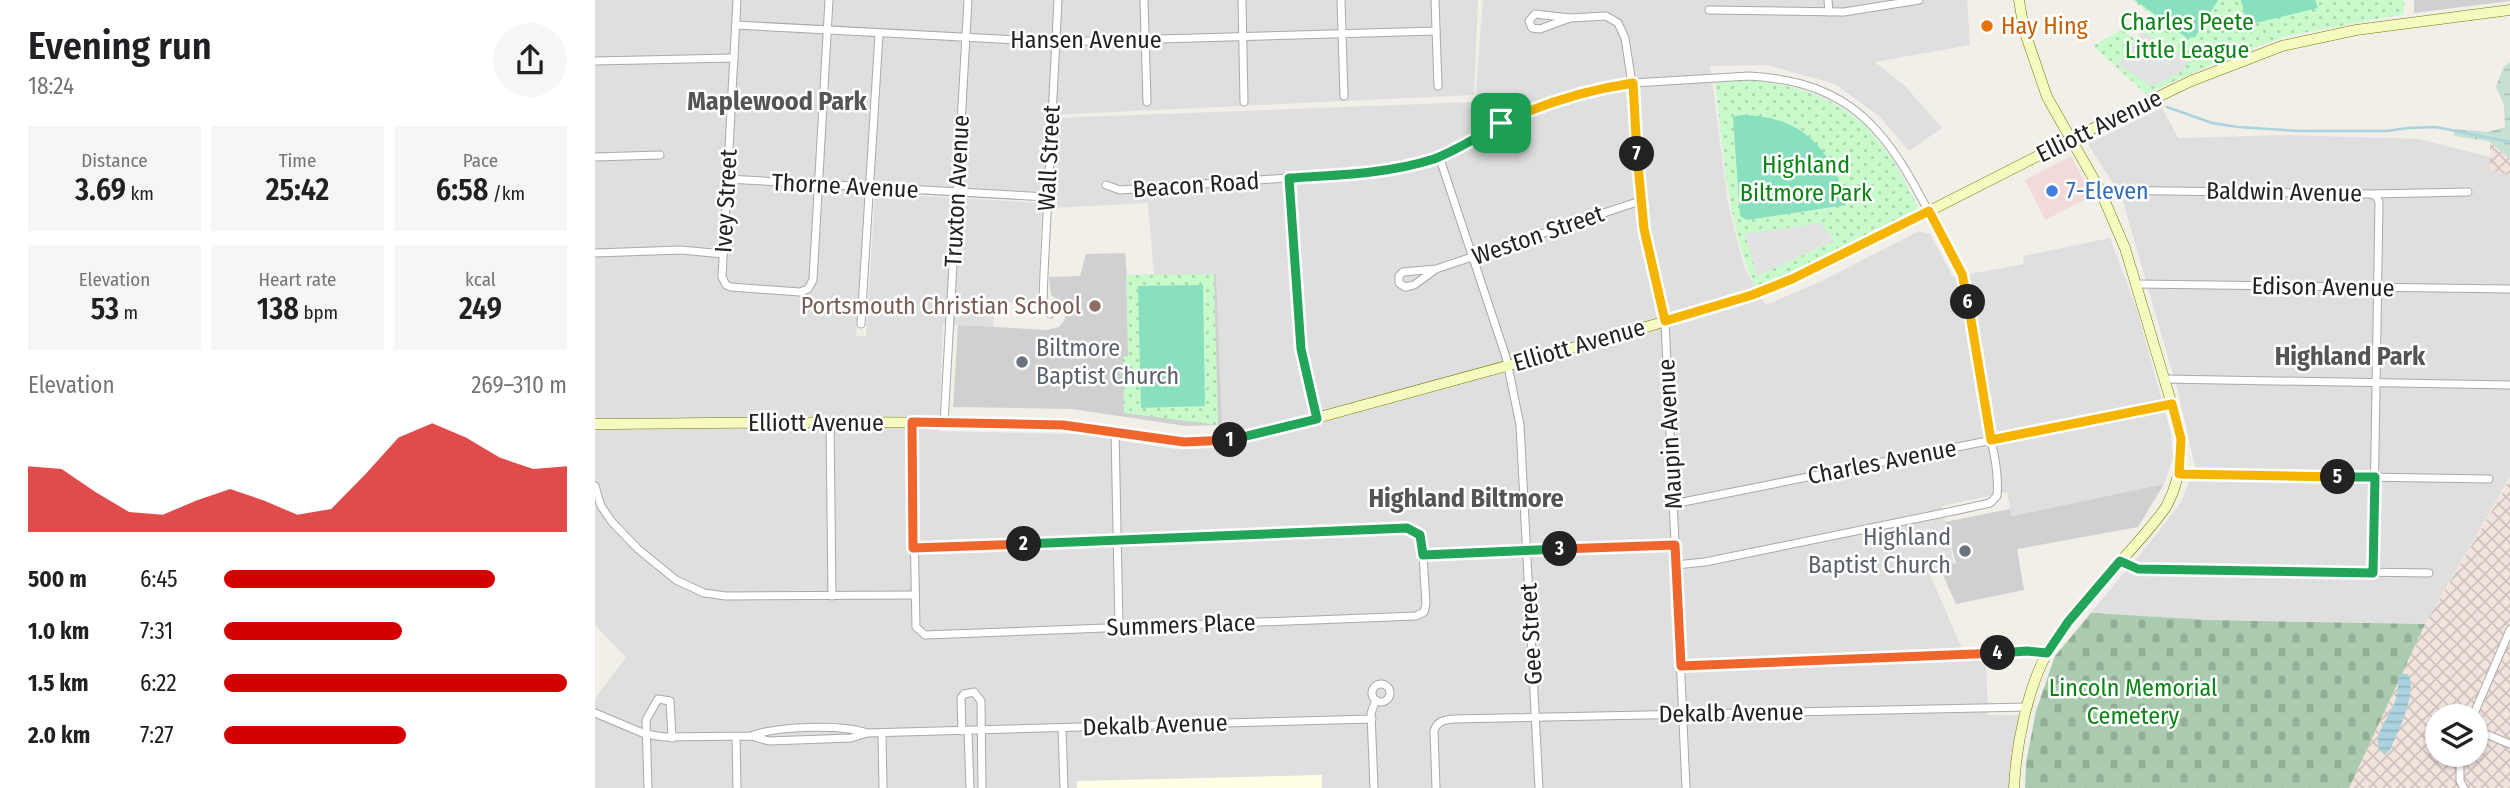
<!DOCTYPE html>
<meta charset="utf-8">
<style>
:root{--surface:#fff;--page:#f6f6f6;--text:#202124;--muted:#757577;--accent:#d40000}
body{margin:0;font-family:"Fira Sans Condensed",sans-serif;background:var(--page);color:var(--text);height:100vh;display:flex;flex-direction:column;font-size:26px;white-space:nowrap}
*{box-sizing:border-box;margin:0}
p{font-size:23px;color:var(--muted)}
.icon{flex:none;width:38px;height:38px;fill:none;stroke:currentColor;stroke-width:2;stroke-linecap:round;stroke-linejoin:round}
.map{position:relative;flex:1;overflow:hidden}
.panel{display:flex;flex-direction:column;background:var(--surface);width:595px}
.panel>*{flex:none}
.tools{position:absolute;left:1830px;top:704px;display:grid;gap:14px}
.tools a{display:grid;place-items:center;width:63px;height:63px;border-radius:50%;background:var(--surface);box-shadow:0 2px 5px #0004;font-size:35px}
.pin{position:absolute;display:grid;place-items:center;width:60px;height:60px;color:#fff;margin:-30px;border-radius:14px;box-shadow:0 4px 10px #0006}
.km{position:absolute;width:35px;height:35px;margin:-18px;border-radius:50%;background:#222;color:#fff;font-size:19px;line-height:35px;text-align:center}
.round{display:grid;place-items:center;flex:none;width:74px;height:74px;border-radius:37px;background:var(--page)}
.summary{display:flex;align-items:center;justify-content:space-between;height:119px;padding:0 28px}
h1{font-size:38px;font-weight:600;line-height:52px}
.figures{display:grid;grid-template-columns:repeat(3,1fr);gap:10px;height:119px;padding:7px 28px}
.figures div{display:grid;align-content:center;border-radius:0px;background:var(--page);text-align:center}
.figures b{font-size:30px;font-weight:600}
.figures small{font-size:19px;font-weight:400}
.figures p{font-size:19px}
.chart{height:196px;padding:14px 28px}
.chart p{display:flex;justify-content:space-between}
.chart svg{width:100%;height:126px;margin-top:7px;fill:var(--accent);opacity:.7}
ul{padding:0 28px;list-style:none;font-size:23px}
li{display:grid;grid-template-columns:112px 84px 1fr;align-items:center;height:52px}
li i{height:18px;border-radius:9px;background:var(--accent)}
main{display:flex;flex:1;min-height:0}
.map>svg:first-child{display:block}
.residential{fill:#e0dfdf}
.commercial{fill:#f2dad9}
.education{fill:#ffffe5}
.religious{fill:#d0d0d0}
.military{fill:url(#military-cross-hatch);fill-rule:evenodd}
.wetland{fill:url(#wetland-marsh)}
.cemetery{fill:url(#cemetery-stones)}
.park{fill:url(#park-dots)}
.pitch{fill:#88e0be}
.parking{fill:#e2e2e2}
.water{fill:url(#water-rules)}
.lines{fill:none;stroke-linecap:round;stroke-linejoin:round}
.stream{stroke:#aad3df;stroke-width:2.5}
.street-casing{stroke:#a9a9a9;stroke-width:9}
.secondary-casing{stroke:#707d05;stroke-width:11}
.street{stroke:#fff;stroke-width:7}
.secondary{stroke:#f7fabf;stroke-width:10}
.split-1-casing{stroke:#fff;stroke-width:14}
.split-2-casing{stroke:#fff;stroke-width:14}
.split-3-casing{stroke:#fff;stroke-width:14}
.split-4-casing{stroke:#fff;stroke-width:14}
.split-5-casing{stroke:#fff;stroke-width:14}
.split-6-casing{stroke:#fff;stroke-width:14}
.split-7-casing{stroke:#fff;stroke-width:14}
.split-8-casing{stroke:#fff;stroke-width:14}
.split-1{stroke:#22a559;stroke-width:9}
.split-2{stroke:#f0652b;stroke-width:9}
.split-3{stroke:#22a559;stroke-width:9}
.split-4{stroke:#f0652b;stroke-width:9}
.split-5{stroke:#22a559;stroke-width:9}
.split-6{stroke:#f5b400;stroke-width:9}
.split-7{stroke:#f5b400;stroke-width:9}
.split-8{stroke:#f5b400;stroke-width:9}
.food-dot{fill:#e8710a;stroke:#fff;stroke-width:2.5}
.shop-dot{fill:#3f7fe0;stroke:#fff;stroke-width:2.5}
.education-dot{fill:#8d6e63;stroke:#fff;stroke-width:2.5}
.worship-dot{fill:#6b7280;stroke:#fff;stroke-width:2.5}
.labels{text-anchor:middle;stroke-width:5;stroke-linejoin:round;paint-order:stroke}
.park-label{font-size:24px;fill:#0c8416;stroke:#fff}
.food-label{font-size:24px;fill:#c56008;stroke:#fff;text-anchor:start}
.street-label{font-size:24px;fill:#222;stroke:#fff}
.shop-label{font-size:24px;fill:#366cbe;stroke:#fff;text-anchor:start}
.education-label{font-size:24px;fill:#785e54;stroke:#fff;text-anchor:end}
.worship-label{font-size:24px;fill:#5b616d;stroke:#fff;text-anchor:start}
.neighbourhood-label{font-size:26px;font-weight:bold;fill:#555;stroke:#fff}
</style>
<main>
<section class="panel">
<div class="summary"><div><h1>Evening run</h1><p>18:24</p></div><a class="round"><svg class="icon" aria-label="share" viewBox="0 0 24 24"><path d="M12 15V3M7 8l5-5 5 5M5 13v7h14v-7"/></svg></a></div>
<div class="figures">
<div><p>Distance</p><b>3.69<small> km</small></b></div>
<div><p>Time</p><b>25:42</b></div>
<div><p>Pace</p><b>6:58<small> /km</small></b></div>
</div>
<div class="figures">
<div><p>Elevation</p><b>53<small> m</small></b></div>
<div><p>Heart rate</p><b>138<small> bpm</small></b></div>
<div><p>kcal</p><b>249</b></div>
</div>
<div class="chart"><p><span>Elevation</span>269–310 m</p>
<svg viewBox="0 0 160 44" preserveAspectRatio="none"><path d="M0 44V21L10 22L20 30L30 37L40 38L50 33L60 29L70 33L80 38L90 36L100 24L110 11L120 6L130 11L140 18L150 22L160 21V44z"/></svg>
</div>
<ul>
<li><b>500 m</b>6:45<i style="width:79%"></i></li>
<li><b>1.0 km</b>7:31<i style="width:52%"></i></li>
<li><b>1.5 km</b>6:22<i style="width:100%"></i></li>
<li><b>2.0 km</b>7:27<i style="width:53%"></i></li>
</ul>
</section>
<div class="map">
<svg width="1915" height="788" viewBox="0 0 1915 788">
<defs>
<pattern id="military-cross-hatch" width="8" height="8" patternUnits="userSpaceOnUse" patternTransform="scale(1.75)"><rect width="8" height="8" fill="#f3e3dd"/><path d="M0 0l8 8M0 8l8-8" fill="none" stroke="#d0c2bd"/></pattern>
<pattern id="wetland-marsh" width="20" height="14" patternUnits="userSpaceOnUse" patternTransform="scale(1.75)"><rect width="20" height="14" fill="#c6e0d4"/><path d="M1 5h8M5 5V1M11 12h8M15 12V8" fill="none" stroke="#aac0b6"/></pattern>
<pattern id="cemetery-stones" width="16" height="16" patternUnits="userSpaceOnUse" patternTransform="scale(1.75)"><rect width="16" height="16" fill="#aacbaf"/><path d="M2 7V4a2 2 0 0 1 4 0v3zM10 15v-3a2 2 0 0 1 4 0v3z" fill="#92ae96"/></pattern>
<pattern id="park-dots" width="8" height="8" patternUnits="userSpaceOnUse" patternTransform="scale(1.75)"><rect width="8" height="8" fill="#c8facc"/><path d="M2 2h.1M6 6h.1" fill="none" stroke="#acd6af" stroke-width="1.8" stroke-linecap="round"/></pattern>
<pattern id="water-rules" width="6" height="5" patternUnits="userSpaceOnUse" patternTransform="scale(1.75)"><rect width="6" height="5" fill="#aad3df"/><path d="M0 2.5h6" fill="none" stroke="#92b5bf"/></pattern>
</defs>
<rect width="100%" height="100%" fill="#f2efe9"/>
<!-- residential -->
<g class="residential">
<path d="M0,0h883l-4,95 -426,20 -5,78 -177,-11 -10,154h10l9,-143 167,10 -4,101 -43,-2 -2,25 -50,-3 -4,107 140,3 96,15 45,-1 -4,-174 -62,1 -6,-72 -96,5 5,-90 418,-16 8,-102h484l3,45 -95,17 31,25 36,41 -33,23 -30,-35 -44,-32 -68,-19 -57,1 18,137 16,64 22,38 58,-25 95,-49 11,3 23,43 71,-13 -1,-8 87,-18 27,72 34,123 2,25 -9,26 -152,32 -5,-24 -65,14 12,58 -26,6 39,90 19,-1 2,56h31l-10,73h-1414v-89l31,-42 -31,-32z"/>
<path d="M1567,108l16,30 108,-3 133,4 71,18 1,13 19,5v302l-85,147 -338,-7 69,-82 25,-33 14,-36 -18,-78 -55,-190 -34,-54z"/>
</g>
<!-- commercial -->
<path class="commercial" d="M1476,156l21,40 -47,24 -20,-40z"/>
<!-- education -->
<path class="education" d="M727,775v13h-245v-7z"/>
<!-- religious -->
<g class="religious">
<path d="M1819,0h96v1l-96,12z"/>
<path d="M530,253l2,22 89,-1 6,151 -36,1 -114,-17 -119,-2 5,-82 89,5 12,-3 6,-8v-9l-5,-9 -9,-6 -2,-18 31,-1 6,-22z"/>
<path d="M1569,484l-26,43 -121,22 7,41 -68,14 -17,-37 17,-4 -11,-41 65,-13 2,7z"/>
</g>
<!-- military -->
<g class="military">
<path d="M1895,142l20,7v26l-20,-5z"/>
<path d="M1915,480v308h-161l76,-164zM1843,716h38v38h-38z"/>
</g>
<!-- wetland -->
<path class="wetland" d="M1915,62v97l-22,-18 -34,-5 1,-7 33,3 17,-5 -1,-22 -8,-18 8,-21z"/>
<!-- cemetery -->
<path class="cemetery" d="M1496,613l119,7 215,4 -76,164h-324l1,-25 10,-52 19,-55z"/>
<!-- park -->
<g class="park">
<path d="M1537,0h272v14l-117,22 -59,21 -82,37 -53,-48 29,-17 13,10 20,-22z"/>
<path d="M1153,80c96,10 132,46 172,131l-99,50 -65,28c-29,-65 -33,-138 -41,-208z"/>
<path d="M619,274l4,151 -94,-12 -1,-56 5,-1 -2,-81z"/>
</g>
<!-- pitch -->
<g class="pitch">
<path d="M1540,0h83l-23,37 -8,1z"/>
<path d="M1646,0h74l3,8 -67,16 -5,-4z"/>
<path d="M1147,115c60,1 91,34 104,90l-99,15 -7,-4 -7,-99z"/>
<path d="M608,285l2,121 -64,2 -3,-122z"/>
</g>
<!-- parking -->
<g class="parking">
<path d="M1547,31l47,31 -9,11 -29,13 -33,-22z"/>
<path d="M1226,223l13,18 -77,35 -12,-42z"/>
</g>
<!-- water -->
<path class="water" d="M1807,674h6c10,18 -10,58 -18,76l-3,3h-5c-12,-14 5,-33 12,-48 3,-9 4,-19 5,-29z"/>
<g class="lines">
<!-- stream -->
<path class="stream" d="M1572,107l45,16 26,4 61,4h88l21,-3 28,-1 74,15"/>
<defs>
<g id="street">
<path d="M142,0l-15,277 4,8 5,2 69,5 8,-3 5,-9 16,-280"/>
<path d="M549,0l3,102"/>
<path d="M647,0l2,102"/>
<path d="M746,0l3,96"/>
<path d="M840,0l3,86"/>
<path d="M1233,0l1,12"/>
<path d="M1114,10l135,2 75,-12"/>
<path d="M975,18l-35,-4 -6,7 3,7 8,1 30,-11 36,-2 12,7 7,15 8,52 7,111 25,120 21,467"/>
<path d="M141,25l320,17 380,-11"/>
<path d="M0,61l139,-3"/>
<path d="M844,156l67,201 14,68 19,363"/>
<path d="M0,157l65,-2"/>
<path d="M694,178l12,171 15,70"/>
<path d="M132,179l320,18"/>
<path d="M511,185l14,5 264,-19 51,-13 90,-46 51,-18 57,-11 116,-7c106,6 139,57 184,144 11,22 27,42 33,66 8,38 12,77 17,116 5,30 17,63 14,94l-7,7 -27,6 -258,53 -29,3"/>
<path d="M1505,190l271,4 97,-2"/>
<path d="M1776,194l5,2 3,6 -6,371"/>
<path d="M0,253l86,-3 42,4"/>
<path d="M841,269l-33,3 -4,4v7l6,4 9,-2 22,-16 204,-68"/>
<path d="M1542,284l373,5"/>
<path d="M455,314l-7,-12 1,-29 14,-273"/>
<path d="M266,324l18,-290"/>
<path d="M1570,379l345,6"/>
<path d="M235,422l2,174"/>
<path d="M317,423l4,204 9,8 491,-19 8,-4 2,-8 -4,-64 -6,-9 -9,-3 -494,20"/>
<path d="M349,423l24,-423"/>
<path d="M520,431l4,196"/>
<path d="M1584,474l310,5"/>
<path d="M0,486l6,20 11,16 26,27 38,31 28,13 22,3 189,-1"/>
<path d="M1078,504l499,-100"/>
<path d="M828,555l253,-10"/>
<path d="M1525,561l11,7 7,1 291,4"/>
<path d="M1086,666l346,-15 20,2"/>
<circle cx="786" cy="693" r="9"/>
<path d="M0,713l50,21 19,3 87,-1 18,5 82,-3 16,-5c-26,-9 -91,-7 -116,3"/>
<path d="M1878,716l37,-86"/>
<path d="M467,728l2,60"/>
<path d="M1881,730l34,14"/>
<path d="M367,731l-1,-33 3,-4 10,-2 7,9 1,87"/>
<path d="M373,731l2,57"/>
<path d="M272,733l505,-14"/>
<path d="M287,733l1,55"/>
<path d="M141,737l1,51"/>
<path d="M1865,754v27l4,7"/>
<path d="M53,788l-2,-68 12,-21 12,2 2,37"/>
<path d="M779,788l-3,-75 5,-13"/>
<path d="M841,788l-2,-57c3,-10 10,-11 20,-12l574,-12"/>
</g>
<g id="secondary">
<path d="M0,424c149,-1 298,-4 447,1 71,2 133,26 205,12l376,-103 129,-39 71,-30 248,-126 120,-58 91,-35 74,-16 154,-20"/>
<path d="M1419,788c2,-42 13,-98 33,-135 29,-53 84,-96 119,-146 14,-26 18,-52 12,-82l-53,-177 -25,-58 -53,-93 -23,-67 -5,-30"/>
</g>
</defs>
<!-- street casing -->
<use href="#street" class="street-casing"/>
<!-- secondary casing -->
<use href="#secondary" class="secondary-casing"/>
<!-- street -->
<use href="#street" class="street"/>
<!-- secondary -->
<use href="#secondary" class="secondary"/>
</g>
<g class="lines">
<defs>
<path id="split-1" d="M635,440l87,-21 -16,-70 -12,-171c48,-3 98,-4 145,-19 23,-9 46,-23 67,-36"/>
<path id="split-2" d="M429,544l-111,4 -1,-126 151,3 121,17 46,-2"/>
<path id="split-3" d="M429,544l383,-16 13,7 3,20 137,-6"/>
<path id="split-4" d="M965,549l115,-4 6,121 317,-13"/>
<path id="split-5" d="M1403,653l29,-2 20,2 21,-31 52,-61 18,8 235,4 2,-96h-37"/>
<path id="split-6" d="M1373,302l23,138 181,-36 9,35 -2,35 159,3"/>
<path id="split-7" d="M1042,154l7,75 21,92 87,-26 40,-16 137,-68 33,63 6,28"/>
<path id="split-8" d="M906,123c43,-20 85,-33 132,-40l4,71"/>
</defs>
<!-- split-1 casing -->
<use href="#split-1" class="split-1-casing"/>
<!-- split-2 casing -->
<use href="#split-2" class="split-2-casing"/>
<!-- split-3 casing -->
<use href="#split-3" class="split-3-casing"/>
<!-- split-4 casing -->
<use href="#split-4" class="split-4-casing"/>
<!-- split-5 casing -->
<use href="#split-5" class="split-5-casing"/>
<!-- split-6 casing -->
<use href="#split-6" class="split-6-casing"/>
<!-- split-7 casing -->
<use href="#split-7" class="split-7-casing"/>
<!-- split-8 casing -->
<use href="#split-8" class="split-8-casing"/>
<!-- split-1 -->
<use href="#split-1" class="split-1"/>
<!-- split-2 -->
<use href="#split-2" class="split-2"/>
<!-- split-3 -->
<use href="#split-3" class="split-3"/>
<!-- split-4 -->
<use href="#split-4" class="split-4"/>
<!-- split-5 -->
<use href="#split-5" class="split-5"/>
<!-- split-6 -->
<use href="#split-6" class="split-6"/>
<!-- split-7 -->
<use href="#split-7" class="split-7"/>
<!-- split-8 -->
<use href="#split-8" class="split-8"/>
</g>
<!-- markers -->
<circle class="food-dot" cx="1392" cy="26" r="7"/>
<circle class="shop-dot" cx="1457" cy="191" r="7"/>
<circle class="education-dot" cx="500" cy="306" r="7"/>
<g class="worship-dot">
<circle cx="427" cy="362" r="7"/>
<circle cx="1370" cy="551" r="7"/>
</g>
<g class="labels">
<!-- park labels -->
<g class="park-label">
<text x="1592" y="30">Charles Peete<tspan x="1592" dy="28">Little League</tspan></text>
<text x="1211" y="173">Highland<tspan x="1211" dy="28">Biltmore Park</tspan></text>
<text x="1538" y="696">Lincoln Memorial<tspan x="1538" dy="28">Cemetery</tspan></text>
</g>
<!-- food labels -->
<g class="food-label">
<text x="1406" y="34">Hay Hing</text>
</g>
<!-- street labels -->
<g class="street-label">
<text x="491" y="48">Hansen Avenue</text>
<text transform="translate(1504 126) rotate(-26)" y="8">Elliott Avenue</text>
<text transform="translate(454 158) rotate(-87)" y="8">Wall Street</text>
<text transform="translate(601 185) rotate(-4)" y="8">Beacon Road</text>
<text transform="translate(250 186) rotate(3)" y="8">Thorne Avenue</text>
<text transform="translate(362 191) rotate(-87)" y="8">Truxton Avenue</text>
<text transform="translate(1689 192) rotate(1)" y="8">Baldwin Avenue</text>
<text transform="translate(131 201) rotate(-87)" y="8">Ivey Street</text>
<text transform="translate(943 235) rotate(-19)" y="8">Weston Street</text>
<text transform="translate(1728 287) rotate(1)" y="8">Edison Avenue</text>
<text transform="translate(984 345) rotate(-16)" y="8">Elliott Avenue</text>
<text x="221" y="431">Elliott Avenue</text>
<text transform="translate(1075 434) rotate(-93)" y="8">Maupin Avenue</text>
<text transform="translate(1287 462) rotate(-11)" y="8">Charles Avenue</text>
<text transform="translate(586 625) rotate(-2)" y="8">Summers Place</text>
<text transform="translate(936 634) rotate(-93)" y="8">Gee Street</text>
<text transform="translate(1136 713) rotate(-1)" y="8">Dekalb Avenue</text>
<text transform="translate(560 725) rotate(-2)" y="8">Dekalb Avenue</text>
</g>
<!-- shop labels -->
<g class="shop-label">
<text x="1471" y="199">7-Eleven</text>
</g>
<!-- education labels -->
<g class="education-label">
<text x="486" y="314">Portsmouth Christian School</text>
</g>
<!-- worship labels -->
<g class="worship-label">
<text x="441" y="356">Biltmore<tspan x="441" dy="28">Baptist Church</tspan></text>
<text x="1356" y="545" text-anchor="end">Highland<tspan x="1356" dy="28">Baptist Church</tspan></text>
</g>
<!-- neighbourhood labels -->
<g class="neighbourhood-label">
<text x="182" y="110">Maplewood Park</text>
<text x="1755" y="365">Highland Park</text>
<text x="871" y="507">Highland Biltmore</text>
</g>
</g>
</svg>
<div class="tools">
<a><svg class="icon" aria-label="layers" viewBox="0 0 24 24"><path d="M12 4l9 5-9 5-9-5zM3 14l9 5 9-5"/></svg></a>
</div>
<div class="pin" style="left:906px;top:123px;background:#1e9e55"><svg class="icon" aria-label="arrive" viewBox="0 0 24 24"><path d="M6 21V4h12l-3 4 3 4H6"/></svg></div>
<b class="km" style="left:635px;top:440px">1</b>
<b class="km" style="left:429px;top:544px">2</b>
<b class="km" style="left:965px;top:549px">3</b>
<b class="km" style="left:1403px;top:653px">4</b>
<b class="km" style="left:1743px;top:477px">5</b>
<b class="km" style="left:1373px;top:302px">6</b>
<b class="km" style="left:1042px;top:154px">7</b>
</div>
</main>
